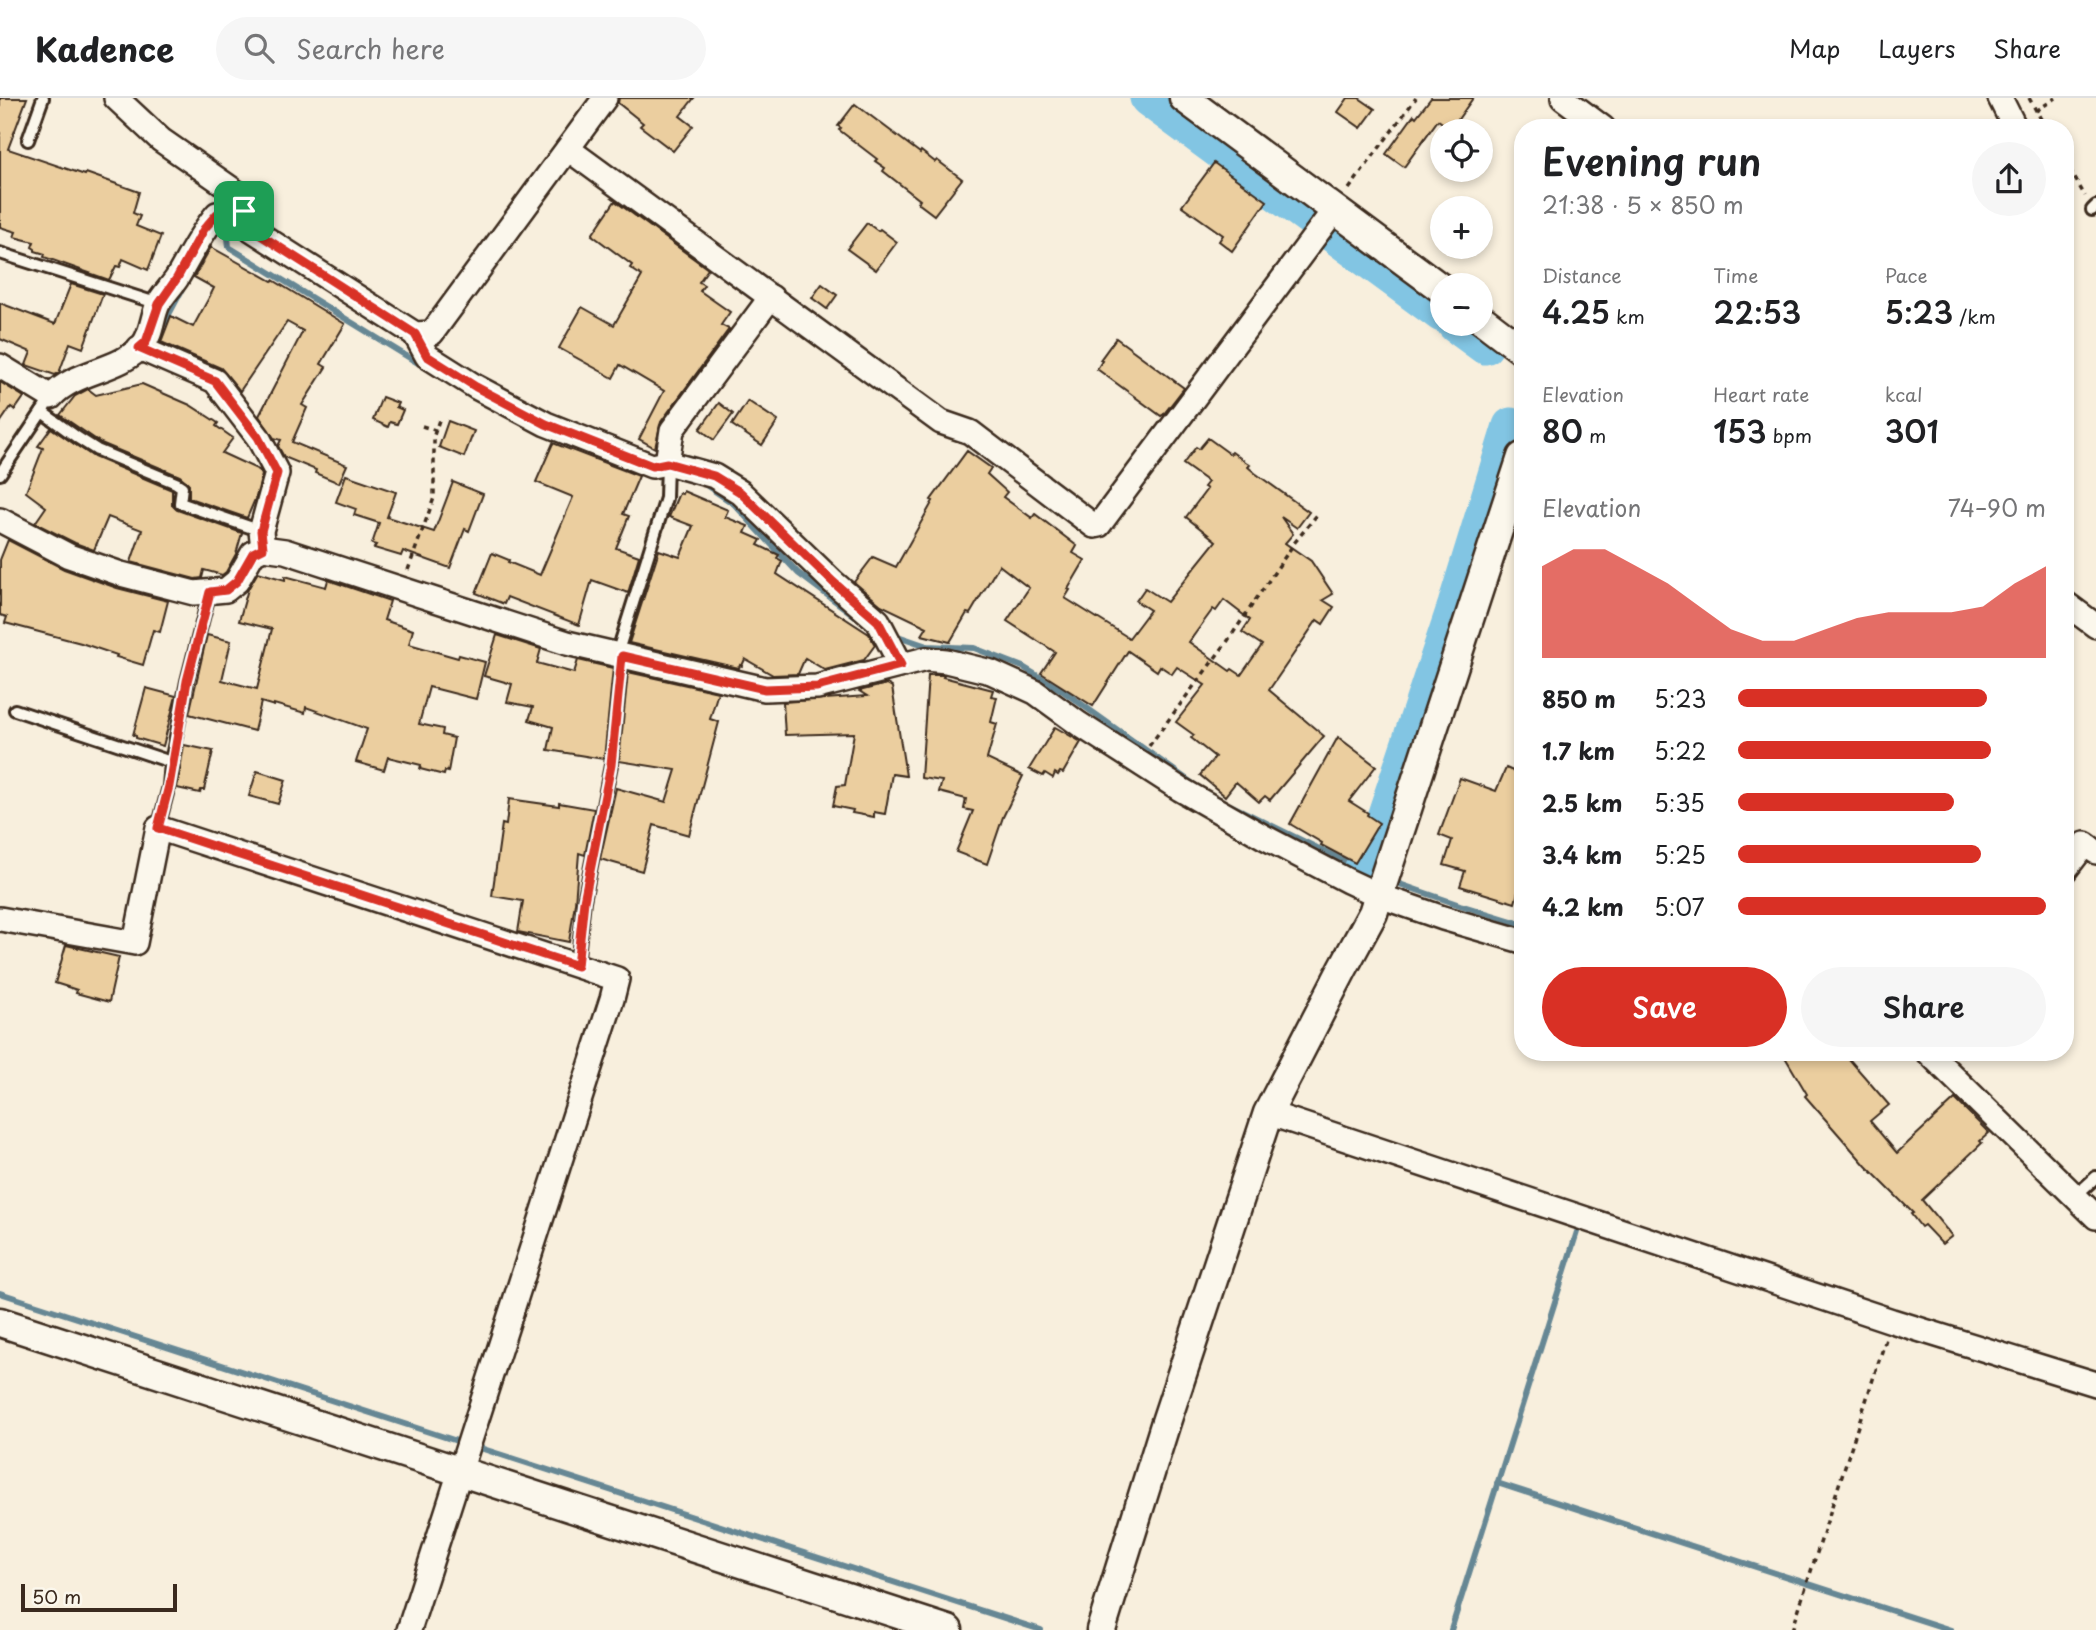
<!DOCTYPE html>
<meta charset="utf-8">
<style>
:root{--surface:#fff;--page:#f6f6f6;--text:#202124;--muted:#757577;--line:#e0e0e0;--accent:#d93025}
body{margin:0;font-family:"Playpen Sans",sans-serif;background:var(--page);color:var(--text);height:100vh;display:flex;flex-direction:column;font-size:26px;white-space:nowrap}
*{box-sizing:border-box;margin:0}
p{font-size:23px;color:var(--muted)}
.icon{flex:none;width:38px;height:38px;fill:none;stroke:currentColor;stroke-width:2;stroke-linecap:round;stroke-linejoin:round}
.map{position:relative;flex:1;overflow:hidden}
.details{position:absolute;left:1514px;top:21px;width:560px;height:942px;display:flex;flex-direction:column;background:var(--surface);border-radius:28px;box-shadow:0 4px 10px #0003}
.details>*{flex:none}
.buttons{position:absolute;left:1430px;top:21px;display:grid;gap:14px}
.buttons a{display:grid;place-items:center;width:63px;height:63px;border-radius:50%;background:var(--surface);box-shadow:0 4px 10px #0003;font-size:35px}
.scale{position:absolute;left:21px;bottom:18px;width:156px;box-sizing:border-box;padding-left:7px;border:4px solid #3b2a1e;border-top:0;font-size:19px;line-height:24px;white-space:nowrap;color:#3b2a1e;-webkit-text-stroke:5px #fbf7ec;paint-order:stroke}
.pin{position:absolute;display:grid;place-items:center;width:60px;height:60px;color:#fff;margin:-30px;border-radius:14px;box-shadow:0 4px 10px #0006}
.round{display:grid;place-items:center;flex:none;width:74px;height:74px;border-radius:37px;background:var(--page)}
.summary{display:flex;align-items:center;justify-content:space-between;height:119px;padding:0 28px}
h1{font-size:38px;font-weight:600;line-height:52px}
.figures{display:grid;grid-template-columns:repeat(3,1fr);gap:10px;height:119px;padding:7px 28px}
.figures div{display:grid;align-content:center}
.figures b{font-size:30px;font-weight:600}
.figures small{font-size:19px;font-weight:400}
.figures p{font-size:19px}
.chart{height:196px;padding:14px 28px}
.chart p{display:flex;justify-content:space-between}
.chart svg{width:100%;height:126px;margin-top:7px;fill:var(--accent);opacity:.7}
.action{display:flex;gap:14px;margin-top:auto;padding:14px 28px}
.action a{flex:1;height:80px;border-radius:42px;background:var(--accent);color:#fff;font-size:28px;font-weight:600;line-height:80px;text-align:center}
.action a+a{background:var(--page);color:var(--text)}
ul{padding:0 28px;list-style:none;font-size:23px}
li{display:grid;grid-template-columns:112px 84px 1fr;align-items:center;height:52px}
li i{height:18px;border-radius:9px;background:var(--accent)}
header{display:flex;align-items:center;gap:42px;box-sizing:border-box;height:98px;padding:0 35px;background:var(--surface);border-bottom:2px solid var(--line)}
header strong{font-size:33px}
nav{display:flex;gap:38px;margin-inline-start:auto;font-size:24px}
.search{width:490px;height:63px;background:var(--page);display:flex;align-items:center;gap:18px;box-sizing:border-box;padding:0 24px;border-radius:38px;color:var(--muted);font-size:26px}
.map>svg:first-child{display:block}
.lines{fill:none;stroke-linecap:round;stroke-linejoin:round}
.stream{stroke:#668794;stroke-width:6}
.river{stroke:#82c5e3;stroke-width:37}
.building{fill:#ebce9f;stroke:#3b2a1e;stroke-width:2;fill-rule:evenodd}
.service-casing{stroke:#3b2a1e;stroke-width:16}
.minor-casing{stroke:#3b2a1e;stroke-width:28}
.tertiary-casing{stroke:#3b2a1e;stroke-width:33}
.path{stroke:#3b2a1e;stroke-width:3.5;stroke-dasharray:5 5;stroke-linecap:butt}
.service{stroke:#fbf7ec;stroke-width:10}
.minor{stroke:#fbf7ec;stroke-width:23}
.tertiary{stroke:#fbf7ec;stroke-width:28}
.route-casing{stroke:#fff;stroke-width:14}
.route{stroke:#d93025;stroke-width:9}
</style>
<header>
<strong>Kadence</strong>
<div class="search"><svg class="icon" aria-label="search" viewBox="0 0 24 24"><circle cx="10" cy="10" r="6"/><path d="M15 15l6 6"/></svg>Search here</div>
<nav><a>Map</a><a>Layers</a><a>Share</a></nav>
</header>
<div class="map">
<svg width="2096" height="1532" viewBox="0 0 2096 1532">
<rect width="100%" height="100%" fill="#f8efdd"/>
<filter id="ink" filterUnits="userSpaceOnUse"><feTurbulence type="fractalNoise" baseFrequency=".0143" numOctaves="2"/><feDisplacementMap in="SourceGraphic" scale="14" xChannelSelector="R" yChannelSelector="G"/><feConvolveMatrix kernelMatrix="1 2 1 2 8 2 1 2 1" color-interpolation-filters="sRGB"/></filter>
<g filter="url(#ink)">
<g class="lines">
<!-- stream -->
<g class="stream">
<path d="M220,125l15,3 -7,12 1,9 197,121"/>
<path d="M159,235l25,-47"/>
<path d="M706,387l28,19 64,69 60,45"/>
<path d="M892,536l35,12 47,2 49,19 40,24 133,95"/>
<path d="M1230,707l132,65 16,6"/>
<path d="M1391,783l69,24 62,19"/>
<path d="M0,1195l463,150"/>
<path d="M474,1348l567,184"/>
<path d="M1497,1385l454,147"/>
<path d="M1451,1532l126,-398"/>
</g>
<!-- river -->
<g class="river">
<path d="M1148,0l294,216"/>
<path d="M1455,226l30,22"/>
<path d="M1362,772l9,-11 85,-254 55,-179"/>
</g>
</g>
<!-- building -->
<g class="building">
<path d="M0,0h27l-19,51 77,26 1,-2 53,19 -6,21 7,3 -4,10 25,10 -13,34 -25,-11 -3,8 -4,-1 -7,14 -65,-23 1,-3 -10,-3v-2l-3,-2 2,-5 -20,-5 2,-5 -16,-5z"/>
<path d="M619,0h75l-14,18 13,10 -20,25 -33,-25 3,-3 -25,-20z"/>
<path d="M1348,0h11l16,11 -14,19 -23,-16z"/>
<path d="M1431,0h42l-19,27 -5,-4 -4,4 -7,-5 -34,47 -18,-13 28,-39 2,2z"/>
<path d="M855,6l65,49 1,-2 14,11 2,-2 25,19 -28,36 -16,-12 2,-3 -37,-29 2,-3 -10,-7 2,-2 -38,-29 2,-2 -3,-2z"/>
<path d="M1214,65l53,38 -35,50 -13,-10 4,-6 -41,-29z"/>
<path d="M615,103l93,68 -9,13 5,3 -4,6 30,21 -9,13 8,4 -68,93 -6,26 -16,-9 25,-48 -44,-26 -7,13 -54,-30 23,-41 32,18 28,-49 -12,-8 2,-3 -40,-30z"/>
<path d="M867,125l11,8 2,-2 17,13 -21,28 -29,-21z"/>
<path d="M211,149l61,34 1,-1 72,44 -24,40 5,3 -24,38 5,3 -15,34 55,23 -8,18 -24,-10 1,-3 -32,-13 -6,-11 3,-6 -7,-2 -15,-22 44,-85 -16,-9 -47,69 -19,-23 -60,-26 10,-26 22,11 18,-33 3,-6 -20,-11z"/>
<path d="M71,186l32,10 -20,54 -13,-5 -11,30 -4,2 -29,-10 5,-13 -31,-13v-36l55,21z"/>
<path d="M822,186l15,11 -10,14 -15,-11z"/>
<path d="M1116,240l68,50 -21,27 -2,1 -64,-47 5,-8 -2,-1z"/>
<path d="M0,284l24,15 -9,13 -4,-3 -11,16z"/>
<path d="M142,286l48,21 28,18 -2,3 17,12 -11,15 37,17 3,5 -6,22 -9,21 -58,-20v-14l-9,-8 -79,-33 -41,-28 15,-19 13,-7 8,6z"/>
<path d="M382,299l16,6 -2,4 7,3 -6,14 -7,-2 -2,5 -15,-7z"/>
<path d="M748,303l30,20 -16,24 -30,-20z"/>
<path d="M719,305l14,11 -19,26 -14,-11z"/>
<path d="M448,323l26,10 -10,26 -25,-10z"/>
<path d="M51,330l43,29 78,33v15l5,5 65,23 -6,21 -10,18 -4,3 -18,-5 -2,8 -7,1 -64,-17 11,-32 -34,-13 -14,33 -19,-7 -40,-20 11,-16 -20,-15 17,-44 -5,-2z"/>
<path d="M1208,340l22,16 2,-2 18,13 -2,2 7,6 54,39 -12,16 -16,-11 12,17 -8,9 26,18 22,33 -10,6 11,7 -11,17 -6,-4 -48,70 55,46 -54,64 -5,-4 -6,6 -23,-20 -11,14 -25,-21 15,-18 -24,-19 3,-3 -18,-13 29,-37 -28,-18 -5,7 -12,-8 -3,5 -29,-20 -35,55 -52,-33 14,-21 -48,-31 22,-33 -30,-23 -29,49 -3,-1 -17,29 -28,-7 5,-8 -46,-22 -27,-23 19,-25 23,10 37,-66 -2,-1 36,-49 24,17 -4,6 20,18 -4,5 29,21 3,-4 42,32 -4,7 12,7 -17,29 2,1 -5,8 64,40 21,-28 -14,-9 9,-13 22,14 49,-61 -30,-24 21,-28 -3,-2 4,-5 -25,-18 13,-17 3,2zM1224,502l26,20 -8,12 20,13 -21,30 -9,-6 -2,2 -41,-29 24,-33 3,2z"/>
<path d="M553,345l86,33 -16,38 6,2 -13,32 23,8 -11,37 -36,-13 -13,45 -72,-28 -3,7 -28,-11 16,-40 17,7 -1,2 32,13 33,-78 -37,-15z"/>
<path d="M346,377l50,17 -9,25 47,15 19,-50 30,12 -14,37 -4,-2 -15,39 -47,-17 -2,5 -27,-8 2,-3 -4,-1 7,-21 -25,-8 2,-6 -20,-7z"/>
<path d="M683,393l45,19 -3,7 23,9 -3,7 16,7 -3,5 21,10 -2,3 5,3 -5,13 92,60 6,11 -11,15 -39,10 -20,-12 -7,16 -25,1 -28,-16 -3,7 -2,-1 -1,3 -110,-25 30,-93 21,7 13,-31 -24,-9 10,-24 3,1z"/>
<path d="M8,442l56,29 53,19 51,13 -8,31 -7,-2 -10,35 -27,-8 1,-2 -36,-12 -76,-20 2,-6 -7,-2v-55z"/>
<path d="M258,474l27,8v-4l41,11 2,-7 62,21 -6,19 29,10 -4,14 49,14 1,-3 26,7 -9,37 -47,-12 -10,37 24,5 -1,6 12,3 -6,34 -3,-1 -1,4 -24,-6 1,-4 -33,-8 -4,13 -28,-8 11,-33 -61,-22 -1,6 -31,-9v2l-13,-4 -7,29 -65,-17 18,-79 24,6 -9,39 35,9 15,-60 -33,-8 9,-32z"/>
<path d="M497,537l44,14 -4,14 37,10 4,-13 35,8 -9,91 -56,-9 5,-23 -24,-7 4,-13 -26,-5 5,-18 -28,-8z"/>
<path d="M628,574l90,20 -8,27 9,3 -30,113 -35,-10 -12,46 -42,-12 16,-71 50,14 10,-32 -57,-9z"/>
<path d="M928,577h16l-1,2 50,13 -2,6 6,1 -6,25 6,2 -10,35 36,17 -20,41 -16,47 -31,-12 17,-41 -9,-2 2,-10 -27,-7 3,-11 -21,-3z"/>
<path d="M887,586l5,3 14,89 -14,-2 -7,40 -11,-2v5l-22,-4 1,-3 -20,-4 4,-20 8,-1 9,-52 -69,2 -2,-33 84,-6 -8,-5z"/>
<path d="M146,590l30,8 -13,50 -27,-8v-2l-3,-1z"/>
<path d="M1055,629l26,15 -18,31 -3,-1 -2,3 -3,-2 -2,5 -8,-5 -2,3 -14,-7z"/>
<path d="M1338,639l38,29 -27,35 19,12 -1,2 12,8 -24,40 -34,-18 1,-2 -32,-19z"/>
<path d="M184,647l29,6 -9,39h-3l-1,3 -23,-5z"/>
<path d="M1506,670l16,7v102l-7,26 -55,-17 5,-15 -21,-6 8,-25 -13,-5 21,-57 36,13z"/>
<path d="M257,673l29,9 -8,24 -29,-8z"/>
<path d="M509,701l50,7v-3l35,6 -9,46 -6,-2 -4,50 -6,39 -51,-10 5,-31 -31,-5 10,-72 4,1z"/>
<path d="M66,847l53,12 -10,45 -33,-9 1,-3 -22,-7z"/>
<path d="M1782,954h61l46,53 -19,16 27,32 58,-54 34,34 -9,8 2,2 -60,57 30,36 -10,8 -18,-19 -3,2 -10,-13 2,-1 -47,-47 -61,-70 2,-2z"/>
</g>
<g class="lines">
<defs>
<g id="service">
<path d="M28,42l15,-42"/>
<path d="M2092,112l4,-4"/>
<path d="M0,155l159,51"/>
<path d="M42,314l36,26 19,12 79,33 6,4 -2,16 81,28"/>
<path d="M0,376l45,-67"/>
<path d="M617,556l49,-156 1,-35"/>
<path d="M15,612l156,52 -2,24 -11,42"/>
<path d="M171,664l16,-81 23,-90"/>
<path d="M577,868l7,-65 27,-136 11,-109"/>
<path d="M2074,1099l22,-20"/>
</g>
<g id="minor">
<path d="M116,0l45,42 82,57 1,14 7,18 164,105 17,-1 173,-235"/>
<path d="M1563,0l40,30"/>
<path d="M2000,0l15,30"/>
<path d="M568,51l373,273 29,10 124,94 5,-1 236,-316"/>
<path d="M415,236l12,22 49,31 70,37 106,42 15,-3 47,13 26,16 93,90 45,39 23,44"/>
<path d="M139,250l76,33 43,56 19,36 -16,58 2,17"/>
<path d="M0,268l51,31c24,-27 68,-25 92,-52 9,-11 9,-28 15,-41 5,-9 13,-17 19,-26 13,-22 23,-44 40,-64l27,-3"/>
<path d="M667,365l5,-33 99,-133"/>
<path d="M0,422l69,36 52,18 73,19 32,-3 11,-9 16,-28 10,-5 22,3 282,92 198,46 52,-2 109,-28 20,2 45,11 44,20 44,32 101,65 84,48 84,44 32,15 63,22 79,23"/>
<path d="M2065,505l31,23"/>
<path d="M2065,772l20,-26 11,8"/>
<path d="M0,821l135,24 23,-115 459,151 -5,20 -203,631"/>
<path d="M1928,954l168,165"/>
<path d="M1268,1015l624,208 204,63"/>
</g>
<g id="tertiary">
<path d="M1184,0l258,191"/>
<path d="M1480,220l42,32"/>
<path d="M0,1224l948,308"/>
<path d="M1101,1532l64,-205 103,-312 75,-145 30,-55 149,-456"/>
</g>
</defs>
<!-- service casing -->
<use href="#service" class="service-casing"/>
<!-- minor casing -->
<use href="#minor" class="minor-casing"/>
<!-- tertiary casing -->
<use href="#tertiary" class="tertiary-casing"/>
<!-- path -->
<g class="path">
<path d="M2029,0l17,30"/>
<path d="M2036,13l20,-13"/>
<path d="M2065,63l20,35"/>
<path d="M1349,91l67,-91"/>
<path d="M422,328l19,6"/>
<path d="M408,472l26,-72v-63l6,-18"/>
<path d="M1149,648l78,-104 68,-100 22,-27"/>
<path d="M1792,1532l94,-291"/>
</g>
<!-- service -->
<use href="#service" class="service"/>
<!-- minor -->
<use href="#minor" class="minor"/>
<!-- tertiary -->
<use href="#tertiary" class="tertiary"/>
</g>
</g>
<g class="lines" filter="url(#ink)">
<defs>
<path id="route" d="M244,113l7,18 164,105 12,22 49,31 70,37 106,42 15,-3 47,13 26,16 93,90 45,39 23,44 -84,22 -52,2 -143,-33 -11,109 -27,136 -7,65 -419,-138 11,-42 18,-105 23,-89 16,-2 11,-9 16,-28 10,-5 -2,-17 16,-58 -19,-36 -43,-56 -76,-33 7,-6 13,-38 18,-26 27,-49 13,-15z"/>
</defs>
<!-- route casing -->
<use href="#route" class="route-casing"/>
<!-- route -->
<use href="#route" class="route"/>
</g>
</svg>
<div class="buttons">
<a><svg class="icon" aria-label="locate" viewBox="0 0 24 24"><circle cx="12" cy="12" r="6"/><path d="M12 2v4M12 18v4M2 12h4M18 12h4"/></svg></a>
<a>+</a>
<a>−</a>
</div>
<div class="scale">50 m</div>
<div class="pin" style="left:244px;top:113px;background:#1e9e55"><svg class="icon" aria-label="arrive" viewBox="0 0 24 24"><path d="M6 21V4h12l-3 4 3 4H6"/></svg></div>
<section class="details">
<div class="summary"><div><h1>Evening run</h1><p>21:38 · 5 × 850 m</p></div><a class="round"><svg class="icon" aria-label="share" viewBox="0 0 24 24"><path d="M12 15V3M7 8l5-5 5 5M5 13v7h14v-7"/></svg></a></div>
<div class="figures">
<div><p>Distance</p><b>4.25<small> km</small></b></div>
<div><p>Time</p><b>22:53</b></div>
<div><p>Pace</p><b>5:23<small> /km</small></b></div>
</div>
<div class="figures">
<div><p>Elevation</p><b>80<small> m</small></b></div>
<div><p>Heart rate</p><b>153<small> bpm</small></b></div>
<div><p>kcal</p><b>301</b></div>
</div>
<div class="chart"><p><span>Elevation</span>74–90 m</p>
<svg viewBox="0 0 160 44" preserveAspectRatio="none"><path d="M0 44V12L10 6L20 6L30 12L40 18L50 26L60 34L70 38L80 38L90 34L100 30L110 28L120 28L130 28L140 26L150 18L160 12V44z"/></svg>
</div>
<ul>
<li><b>850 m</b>5:23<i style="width:81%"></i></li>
<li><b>1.7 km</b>5:22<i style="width:82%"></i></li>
<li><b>2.5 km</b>5:35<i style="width:70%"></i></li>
<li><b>3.4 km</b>5:25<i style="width:79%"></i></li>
<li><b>4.2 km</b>5:07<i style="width:100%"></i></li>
</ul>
<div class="action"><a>Save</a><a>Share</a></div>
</section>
</div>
